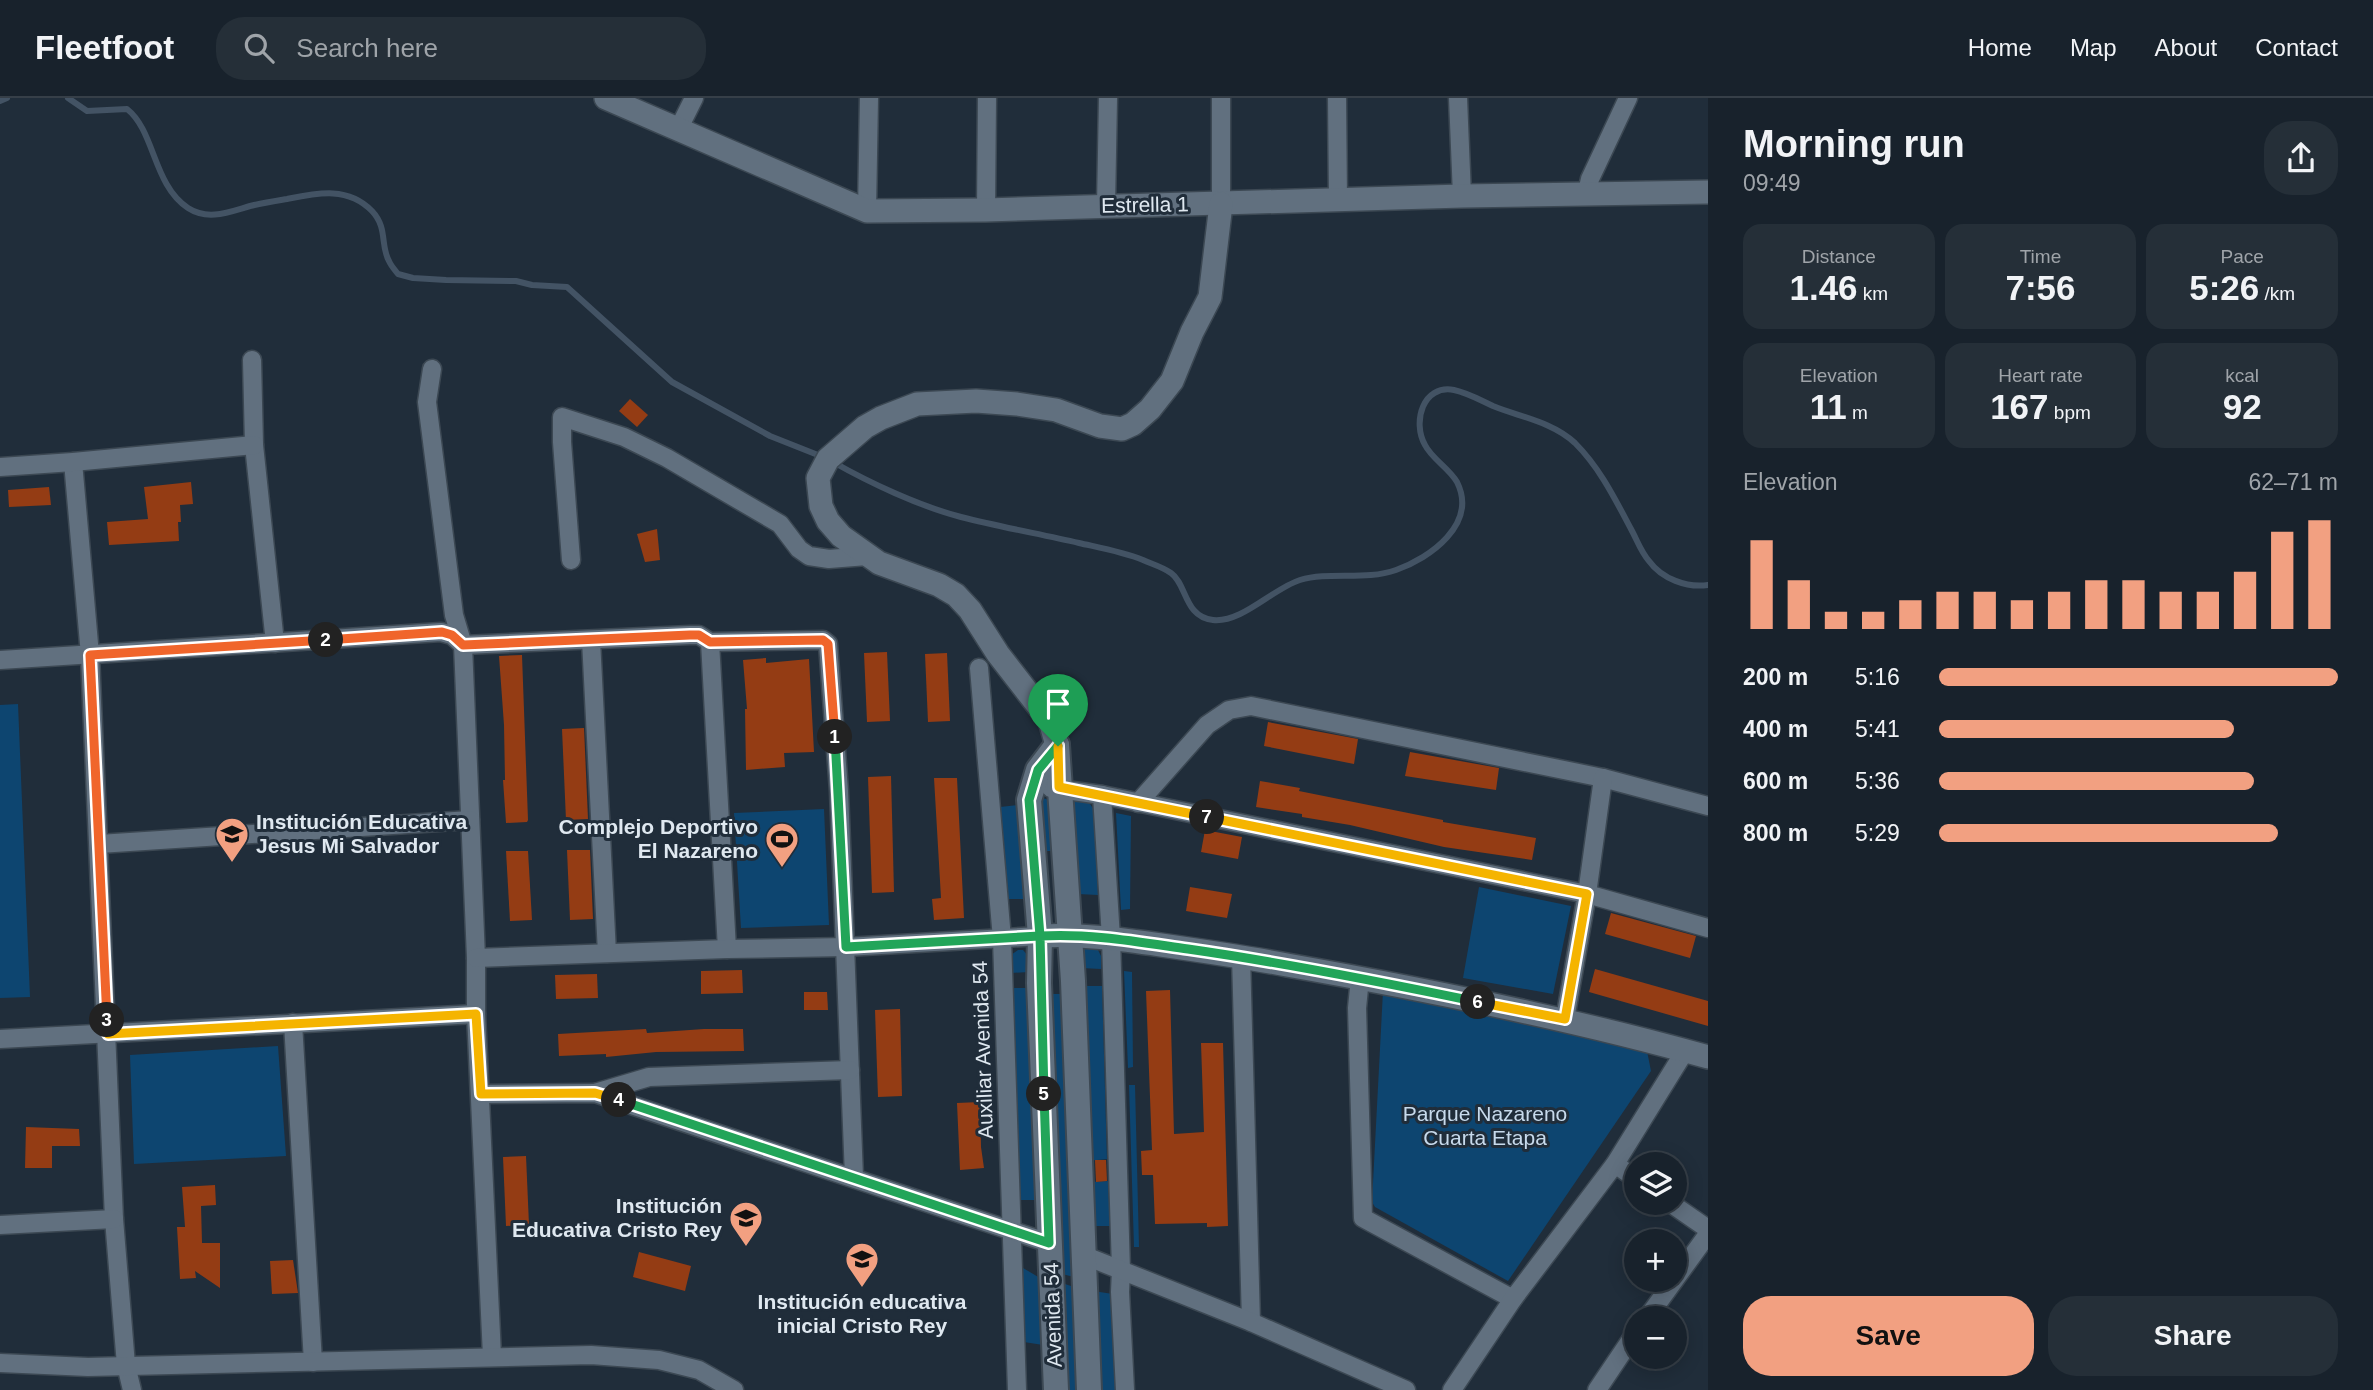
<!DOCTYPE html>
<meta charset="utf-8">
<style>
:root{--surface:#18222c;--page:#252f38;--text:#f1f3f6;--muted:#9fa4a9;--line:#363f48;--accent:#f2a081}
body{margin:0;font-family:Helvetica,sans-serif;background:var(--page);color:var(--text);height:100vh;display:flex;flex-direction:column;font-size:26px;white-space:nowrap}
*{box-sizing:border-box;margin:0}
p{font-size:23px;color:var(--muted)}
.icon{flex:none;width:38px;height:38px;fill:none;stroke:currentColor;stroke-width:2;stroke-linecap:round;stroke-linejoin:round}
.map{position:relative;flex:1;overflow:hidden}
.panel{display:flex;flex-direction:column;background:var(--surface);width:665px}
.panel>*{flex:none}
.controls{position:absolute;left:1624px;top:1054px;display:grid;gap:14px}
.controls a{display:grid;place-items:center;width:63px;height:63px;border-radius:50%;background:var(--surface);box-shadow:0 4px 18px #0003,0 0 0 2px var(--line);font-size:35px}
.pin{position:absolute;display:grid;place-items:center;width:60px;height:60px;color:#fff;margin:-72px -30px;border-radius:50% 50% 50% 0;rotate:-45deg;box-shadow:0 0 7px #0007}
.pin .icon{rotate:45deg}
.km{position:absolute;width:35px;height:35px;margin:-18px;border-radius:50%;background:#222;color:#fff;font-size:19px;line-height:35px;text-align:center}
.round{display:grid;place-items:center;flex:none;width:74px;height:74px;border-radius:28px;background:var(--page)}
.headline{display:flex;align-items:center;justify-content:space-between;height:119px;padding:0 35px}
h1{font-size:38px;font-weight:800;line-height:52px}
.figures{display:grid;grid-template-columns:repeat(3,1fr);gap:10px;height:119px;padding:7px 35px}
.figures div{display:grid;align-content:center;border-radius:18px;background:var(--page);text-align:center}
.figures b{font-size:35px;font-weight:800}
.figures small{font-size:19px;font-weight:400}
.figures p{font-size:19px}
.chart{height:196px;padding:14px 35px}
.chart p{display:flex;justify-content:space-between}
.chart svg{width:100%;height:126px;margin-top:7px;stroke:var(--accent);stroke-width:6}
.button{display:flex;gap:14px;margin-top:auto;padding:14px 35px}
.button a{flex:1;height:80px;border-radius:28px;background:var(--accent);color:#111;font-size:28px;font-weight:800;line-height:80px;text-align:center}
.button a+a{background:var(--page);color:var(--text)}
ul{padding:0 35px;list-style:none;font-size:23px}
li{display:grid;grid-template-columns:112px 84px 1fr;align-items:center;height:52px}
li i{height:18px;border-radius:9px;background:var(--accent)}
header{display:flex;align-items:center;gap:42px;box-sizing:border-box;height:98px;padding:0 35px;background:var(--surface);border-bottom:2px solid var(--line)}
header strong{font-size:33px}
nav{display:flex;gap:38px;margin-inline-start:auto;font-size:24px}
.search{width:490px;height:63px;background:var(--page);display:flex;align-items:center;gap:18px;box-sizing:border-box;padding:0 24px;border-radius:28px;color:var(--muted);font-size:26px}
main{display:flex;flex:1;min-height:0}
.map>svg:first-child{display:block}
.green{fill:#0d4570}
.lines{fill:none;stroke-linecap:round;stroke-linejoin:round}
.stream{stroke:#435364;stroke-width:6}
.building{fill:#943c14}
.minor-casing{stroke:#3c4853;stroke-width:21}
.tertiary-casing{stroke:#3c4853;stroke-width:26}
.secondary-casing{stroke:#3c4853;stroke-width:28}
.minor{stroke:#61707f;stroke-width:18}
.tertiary{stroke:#61707f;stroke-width:23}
.secondary{stroke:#61707f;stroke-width:24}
.split-1-casing{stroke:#fff;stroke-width:14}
.split-2-casing{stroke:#fff;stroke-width:14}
.split-3-casing{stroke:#fff;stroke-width:14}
.split-4-casing{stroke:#fff;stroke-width:14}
.split-5-casing{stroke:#fff;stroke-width:14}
.split-6-casing{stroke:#fff;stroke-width:14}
.split-7-casing{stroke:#fff;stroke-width:14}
.split-8-casing{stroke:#fff;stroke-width:14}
.split-1{stroke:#22a559;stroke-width:9}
.split-2{stroke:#f0652b;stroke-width:9}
.split-3{stroke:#f0652b;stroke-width:9}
.split-4{stroke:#f5b400;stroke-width:9}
.split-5{stroke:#22a559;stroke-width:9}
.split-6{stroke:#22a559;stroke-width:9}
.split-7{stroke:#f5b400;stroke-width:9}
.split-8{stroke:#f5b400;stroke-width:9}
.labels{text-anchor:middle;stroke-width:6;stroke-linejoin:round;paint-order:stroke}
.street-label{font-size:21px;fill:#dfe8f0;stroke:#202d3a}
.poi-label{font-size:21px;font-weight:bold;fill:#dfe8f0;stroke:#202d3a;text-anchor:end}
.park-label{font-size:21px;fill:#c7daec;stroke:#202d3a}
</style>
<header>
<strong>Fleetfoot</strong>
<div class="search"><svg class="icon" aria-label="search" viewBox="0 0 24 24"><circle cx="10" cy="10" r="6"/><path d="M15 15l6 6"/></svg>Search here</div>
<nav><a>Home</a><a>Map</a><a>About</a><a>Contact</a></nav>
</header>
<main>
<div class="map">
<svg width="1708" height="1292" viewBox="0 0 1708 1292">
<rect width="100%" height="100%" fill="#202d3a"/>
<!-- green -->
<g class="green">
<path d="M18,606l12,293 -30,1v-293z"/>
<path d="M1043,700l6,2 5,51h-12l-3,-51z"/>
<path d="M1075,701l13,2 6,9 4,85 -20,-1 -6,-92z"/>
<path d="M1018,707l8,94h-20l-6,-92z"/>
<path d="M824,711l5,116 -88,3 -7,-115z"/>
<path d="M1116,715l15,3 -1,93 -9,1z"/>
<path d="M1479,789l92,19 -18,88 -90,-16z"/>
<path d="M1084,849l13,1 4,8v13l-20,-1 1,-18z"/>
<path d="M1018,852h5l6,7v15l-18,1v-18z"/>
<path d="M1124,873l8,1 1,95 -5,1z"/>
<path d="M1082,888h20l5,173 -19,2z"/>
<path d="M1012,890h17l8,212h-17z"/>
<path d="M1383,893l182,38 82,22 4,20 -143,210 -133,-74 -3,-5z"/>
<path d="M1051,896h12l11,283 -12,-3z"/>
<path d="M278,948l8,110 -152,8 -4,-109z"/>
<path d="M1129,987h6l4,162h-5z"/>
<path d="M1108,1083l2,45h-19l-2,-44z"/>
<path d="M1023,1170l17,10 3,67 -19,-3z"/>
<path d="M1062,1185l12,4 5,103h-14z"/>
<path d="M1093,1193l20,3 4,96h-21z"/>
</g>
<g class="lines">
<!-- stream -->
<g class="stream">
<path d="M68,0l19,13 40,-2c28,22 26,76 61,99 20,13 41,4 62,-2 12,-3 25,-5 37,-7 30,-6 61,-13 85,12 16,17 8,34 17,50 2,5 6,9 9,13l15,4 33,2 70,1 16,4 35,2 105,95 98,54 53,21"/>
<path d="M0,3l7,-3"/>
<path d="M833,364c37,21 86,44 128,55 39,10 79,17 118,26 22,5 44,9 64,17 9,4 20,7 28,13 16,11 13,44 42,47 29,3 59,-31 87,-40 30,-9 65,1 96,-10 34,-12 82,-46 61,-88 -8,-14 -25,-23 -32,-37 -13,-23 -2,-61 29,-55 14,3 26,10 39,16 27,11 60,16 82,37 25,25 40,56 56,86 6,11 10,23 18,32 13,18 38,27 59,24"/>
</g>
</g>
<!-- building -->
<g class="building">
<path d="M630,301l18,16 -11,12 -18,-16z"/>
<path d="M191,384l2,22 -13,1 1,17h-3l1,19 -70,4 -2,-23 41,-3 -4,-32z"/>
<path d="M49,389l2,18 -42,2 -1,-17z"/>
<path d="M657,431l3,31 -15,2 -8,-28z"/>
<path d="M887,554l3,69 -23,1 -3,-69z"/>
<path d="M947,555l3,68 -22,1 -3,-68z"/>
<path d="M522,557l6,165 -1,2 -21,1 -3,-43h2l-1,-55 -5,-69z"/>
<path d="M766,560v5l43,-4 5,93 -30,1 1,14 -39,3 -1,-61h2l-4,-49z"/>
<path d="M1268,624l90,17 -4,25 -90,-18z"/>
<path d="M584,630l4,91 -22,1 -4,-91z"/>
<path d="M1410,654l89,16 -3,22 -91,-14z"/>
<path d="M891,678l3,116 -22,1 -4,-116z"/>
<path d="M934,680h23l7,140 -30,2 -2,-21 9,-1z"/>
<path d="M1260,683l40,7 -1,3 144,29v2l93,16 -4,22 -88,-13 -94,-22 -48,-8v-3l-46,-7z"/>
<path d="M1205,732l37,7 -4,22 -37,-7z"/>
<path d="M567,752h23l3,69 -23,1z"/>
<path d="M506,753h22l4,69 -22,1z"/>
<path d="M1190,789l42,7 -5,24 -41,-7z"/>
<path d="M1611,815l85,23 -6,22 -85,-24z"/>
<path d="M1595,871l113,32v25l-119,-34z"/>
<path d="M742,872l1,23 -42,1v-23z"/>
<path d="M597,876l1,24 -42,1 -1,-24z"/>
<path d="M1170,892l4,144 30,-2 -3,-89h22l5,183 -21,1v-4l-52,1 -2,-49h-11l-1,-24 11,-1 -6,-159z"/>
<path d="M804,894h23l1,18h-24z"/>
<path d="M900,911l2,87 -24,1 -3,-87z"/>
<path d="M646,931l1,4 57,-4h39l1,22 -88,1 -50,5v-3l-47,2 -1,-22z"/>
<path d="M980,1004l1,45 3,21 -24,2 -3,-67z"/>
<path d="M26,1029l53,2 1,17h-28v22h-27z"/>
<path d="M526,1058l3,69 -23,1 -3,-69z"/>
<path d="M1095,1062h11l1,21 -11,1z"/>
<path d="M215,1087l1,20 -15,1 1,37h18v45l-25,-17 1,7 -16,1 -3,-52h8l-3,-40z"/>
<path d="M639,1154l52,14 -6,25 -52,-14z"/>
<path d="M293,1162l5,33 -26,1 -2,-33z"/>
</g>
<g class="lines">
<defs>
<g id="minor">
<path d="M1337,0l1,102"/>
<path d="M1458,0l4,98"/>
<path d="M678,32l16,-32"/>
<path d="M1586,98l4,-17 38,-81"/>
<path d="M1221,106v-106"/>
<path d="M1106,108l2,-108"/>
<path d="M986,112l1,-112"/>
<path d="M867,113l2,-113"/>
<path d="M252,262l2,85 21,198"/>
<path d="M432,271l-5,33 27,213 9,30 13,313v56l16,342"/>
<path d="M73,364l17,193 24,564 12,146 6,25"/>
<path d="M0,369l73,-5 181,-17"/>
<path d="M571,462l-9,-118v-25l62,20 43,21 113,66 19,25 10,7 20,3 38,-3"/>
<path d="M591,542l16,313"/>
<path d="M710,544l17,307"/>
<path d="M0,562l441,-28 11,3 11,10 227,-10h9l11,7 113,-2 5,4 11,147 15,386"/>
<path d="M979,570l23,271 15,451"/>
<path d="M1051,690l51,7 485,99 121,34"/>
<path d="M1102,697l9,143 10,332 -1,22 5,98"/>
<path d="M1138,705l69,-78 22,-15 22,-4 352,72 105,28"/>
<path d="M99,746l371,-24"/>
<path d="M1241,858l10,366"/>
<path d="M476,860l251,-9 119,-2 194,-11"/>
<path d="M1360,880l-3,30 6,210 150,81"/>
<path d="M1565,921l22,-125 16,-116"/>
<path d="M293,925l20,339"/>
<path d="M0,941l476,-25"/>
<path d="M595,995l54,-16 201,-7"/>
<path d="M481,996l114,-1 454,150"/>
<path d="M1615,1066l21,15"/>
<path d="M1669,1104l39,27"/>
<path d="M0,1127l114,-6"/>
<path d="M1083,1157l168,67 155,68"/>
<path d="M1647,1220l61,-84"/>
<path d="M0,1265l88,4 503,-12 68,5 40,10 35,20"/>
<path d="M1452,1292l61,-91 102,-135 70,-113"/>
<path d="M1597,1292l39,-58"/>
</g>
<g id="tertiary">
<path d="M606,0l261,113 119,-1 476,-14 246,-4"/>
<path d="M1057,647l-7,-24 -52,-67 -28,-44 -14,-15 -17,-10 -60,-22 -38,-27 -13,-15 -7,-15 -3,-28 10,-19 37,-32 16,-9 36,-14 59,-3 41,3 39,6 44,16 22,3 11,-5 17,-15 22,-28 20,-49 18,-35 11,-93"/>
<path d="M1040,838c41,-2 80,3 121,9 42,6 84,12 126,20 142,25 282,53 421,92"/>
</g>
<g id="secondary">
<path d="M1057,647l16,236 16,409"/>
<path d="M1056,1292l-17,-407 1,-47 -11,-136 9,-30 19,-25"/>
</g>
</defs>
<!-- minor casing -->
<use href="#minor" class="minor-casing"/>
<!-- tertiary casing -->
<use href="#tertiary" class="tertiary-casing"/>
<!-- secondary casing -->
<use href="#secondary" class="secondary-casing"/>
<!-- minor -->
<use href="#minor" class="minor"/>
<!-- tertiary -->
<use href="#tertiary" class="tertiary"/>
<!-- secondary -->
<use href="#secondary" class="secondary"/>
</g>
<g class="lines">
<defs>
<path id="split-1" d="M835,639l11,210 194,-11 -11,-136 9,-30 20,-24"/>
<path id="split-2" d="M326,542l116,-8 10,3 11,10 227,-10h9l11,7 113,-2 5,4 7,93"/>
<path id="split-3" d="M107,922l-17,-365 236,-15"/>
<path id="split-4" d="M107,922l1,14 368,-20 5,80 114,-1 24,7"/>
<path id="split-5" d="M619,1002l430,143 -5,-149"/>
<path id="split-6" d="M1044,996l-4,-158c50,-3 99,6 148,13 98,14 194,33 290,53"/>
<path id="split-7" d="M1207,719l380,77 -22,125 -87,-17"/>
<path id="split-8" d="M1058,648l1,41 148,30"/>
</defs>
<!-- split-1 casing -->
<use href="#split-1" class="split-1-casing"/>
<!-- split-2 casing -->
<use href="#split-2" class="split-2-casing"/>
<!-- split-3 casing -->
<use href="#split-3" class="split-3-casing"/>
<!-- split-4 casing -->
<use href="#split-4" class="split-4-casing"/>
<!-- split-5 casing -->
<use href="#split-5" class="split-5-casing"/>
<!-- split-6 casing -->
<use href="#split-6" class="split-6-casing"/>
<!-- split-7 casing -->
<use href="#split-7" class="split-7-casing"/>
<!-- split-8 casing -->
<use href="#split-8" class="split-8-casing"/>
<!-- split-1 -->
<use href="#split-1" class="split-1"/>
<!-- split-2 -->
<use href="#split-2" class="split-2"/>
<!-- split-3 -->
<use href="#split-3" class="split-3"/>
<!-- split-4 -->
<use href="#split-4" class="split-4"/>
<!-- split-5 -->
<use href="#split-5" class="split-5"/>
<!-- split-6 -->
<use href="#split-6" class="split-6"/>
<!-- split-7 -->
<use href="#split-7" class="split-7"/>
<!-- split-8 -->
<use href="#split-8" class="split-8"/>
</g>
<!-- icons -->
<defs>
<symbol id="school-pin" viewBox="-11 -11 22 30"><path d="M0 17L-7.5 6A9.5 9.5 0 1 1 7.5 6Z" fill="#f2a081" stroke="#202d3a"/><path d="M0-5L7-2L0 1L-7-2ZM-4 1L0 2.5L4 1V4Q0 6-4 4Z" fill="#111"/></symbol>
<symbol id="stadium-pin" viewBox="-11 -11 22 30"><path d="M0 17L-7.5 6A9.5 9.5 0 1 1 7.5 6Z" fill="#f2a081" stroke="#202d3a"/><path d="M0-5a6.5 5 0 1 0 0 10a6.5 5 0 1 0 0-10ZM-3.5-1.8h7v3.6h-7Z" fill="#111"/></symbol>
</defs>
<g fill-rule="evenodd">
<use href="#school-pin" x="213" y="717" width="38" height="52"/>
<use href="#stadium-pin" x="763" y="722" width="38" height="52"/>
<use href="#school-pin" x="727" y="1101" width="38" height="52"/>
<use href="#school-pin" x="843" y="1142" width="38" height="52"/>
</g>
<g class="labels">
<!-- street labels -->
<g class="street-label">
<text transform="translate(1145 107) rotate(-1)" y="7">Estrella 1</text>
<text transform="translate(983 952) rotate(-92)" y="7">Auxiliar Avenida 54</text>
<text transform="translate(1053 1217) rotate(-92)" y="7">Avenida 54</text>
</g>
<!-- poi labels -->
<g class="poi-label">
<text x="256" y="731" text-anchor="start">Institución Educativa<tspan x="256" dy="24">Jesus Mi Salvador</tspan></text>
<text x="758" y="736">Complejo Deportivo<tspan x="758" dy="24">El Nazareno</tspan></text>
<text x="722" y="1115">Institución<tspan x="722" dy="24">Educativa Cristo Rey</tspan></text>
<text x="862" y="1211" text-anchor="middle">Institución educativa<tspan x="862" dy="24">inicial Cristo Rey</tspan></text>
</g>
<!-- park labels -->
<g class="park-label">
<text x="1485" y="1023">Parque Nazareno<tspan x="1485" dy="24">Cuarta Etapa</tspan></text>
</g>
</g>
</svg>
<div class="controls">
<a><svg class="icon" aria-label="layers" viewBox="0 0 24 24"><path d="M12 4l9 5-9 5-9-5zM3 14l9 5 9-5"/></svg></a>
<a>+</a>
<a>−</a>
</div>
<div class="pin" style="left:1058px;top:648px;background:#1e9e55"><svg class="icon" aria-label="arrive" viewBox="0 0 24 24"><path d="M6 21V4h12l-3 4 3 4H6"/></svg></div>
<b class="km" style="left:835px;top:639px">1</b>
<b class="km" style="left:326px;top:542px">2</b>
<b class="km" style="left:107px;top:922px">3</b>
<b class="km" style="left:619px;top:1002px">4</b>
<b class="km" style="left:1044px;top:996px">5</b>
<b class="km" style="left:1478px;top:904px">6</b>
<b class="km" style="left:1207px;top:719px">7</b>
</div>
<section class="panel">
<div class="headline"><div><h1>Morning run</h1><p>09:49</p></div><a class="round"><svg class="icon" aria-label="share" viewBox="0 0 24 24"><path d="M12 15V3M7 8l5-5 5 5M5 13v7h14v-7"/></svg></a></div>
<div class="figures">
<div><p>Distance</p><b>1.46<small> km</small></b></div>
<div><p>Time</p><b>7:56</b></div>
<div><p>Pace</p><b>5:26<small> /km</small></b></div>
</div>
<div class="figures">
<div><p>Elevation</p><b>11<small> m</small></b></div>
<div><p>Heart rate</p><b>167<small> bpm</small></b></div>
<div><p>kcal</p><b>92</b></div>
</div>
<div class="chart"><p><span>Elevation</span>62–71 m</p>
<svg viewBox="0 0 160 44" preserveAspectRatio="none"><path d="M5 44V13M15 44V27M25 44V38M35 44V38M45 44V34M55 44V31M65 44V31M75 44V34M85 44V31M95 44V27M105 44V27M115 44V31M125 44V31M135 44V24M145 44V10M155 44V6"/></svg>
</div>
<ul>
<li><b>200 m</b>5:16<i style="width:100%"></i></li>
<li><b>400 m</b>5:41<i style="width:74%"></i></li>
<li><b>600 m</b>5:36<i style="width:79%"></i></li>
<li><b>800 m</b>5:29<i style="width:85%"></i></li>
</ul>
<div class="button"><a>Save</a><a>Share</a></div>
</section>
</main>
